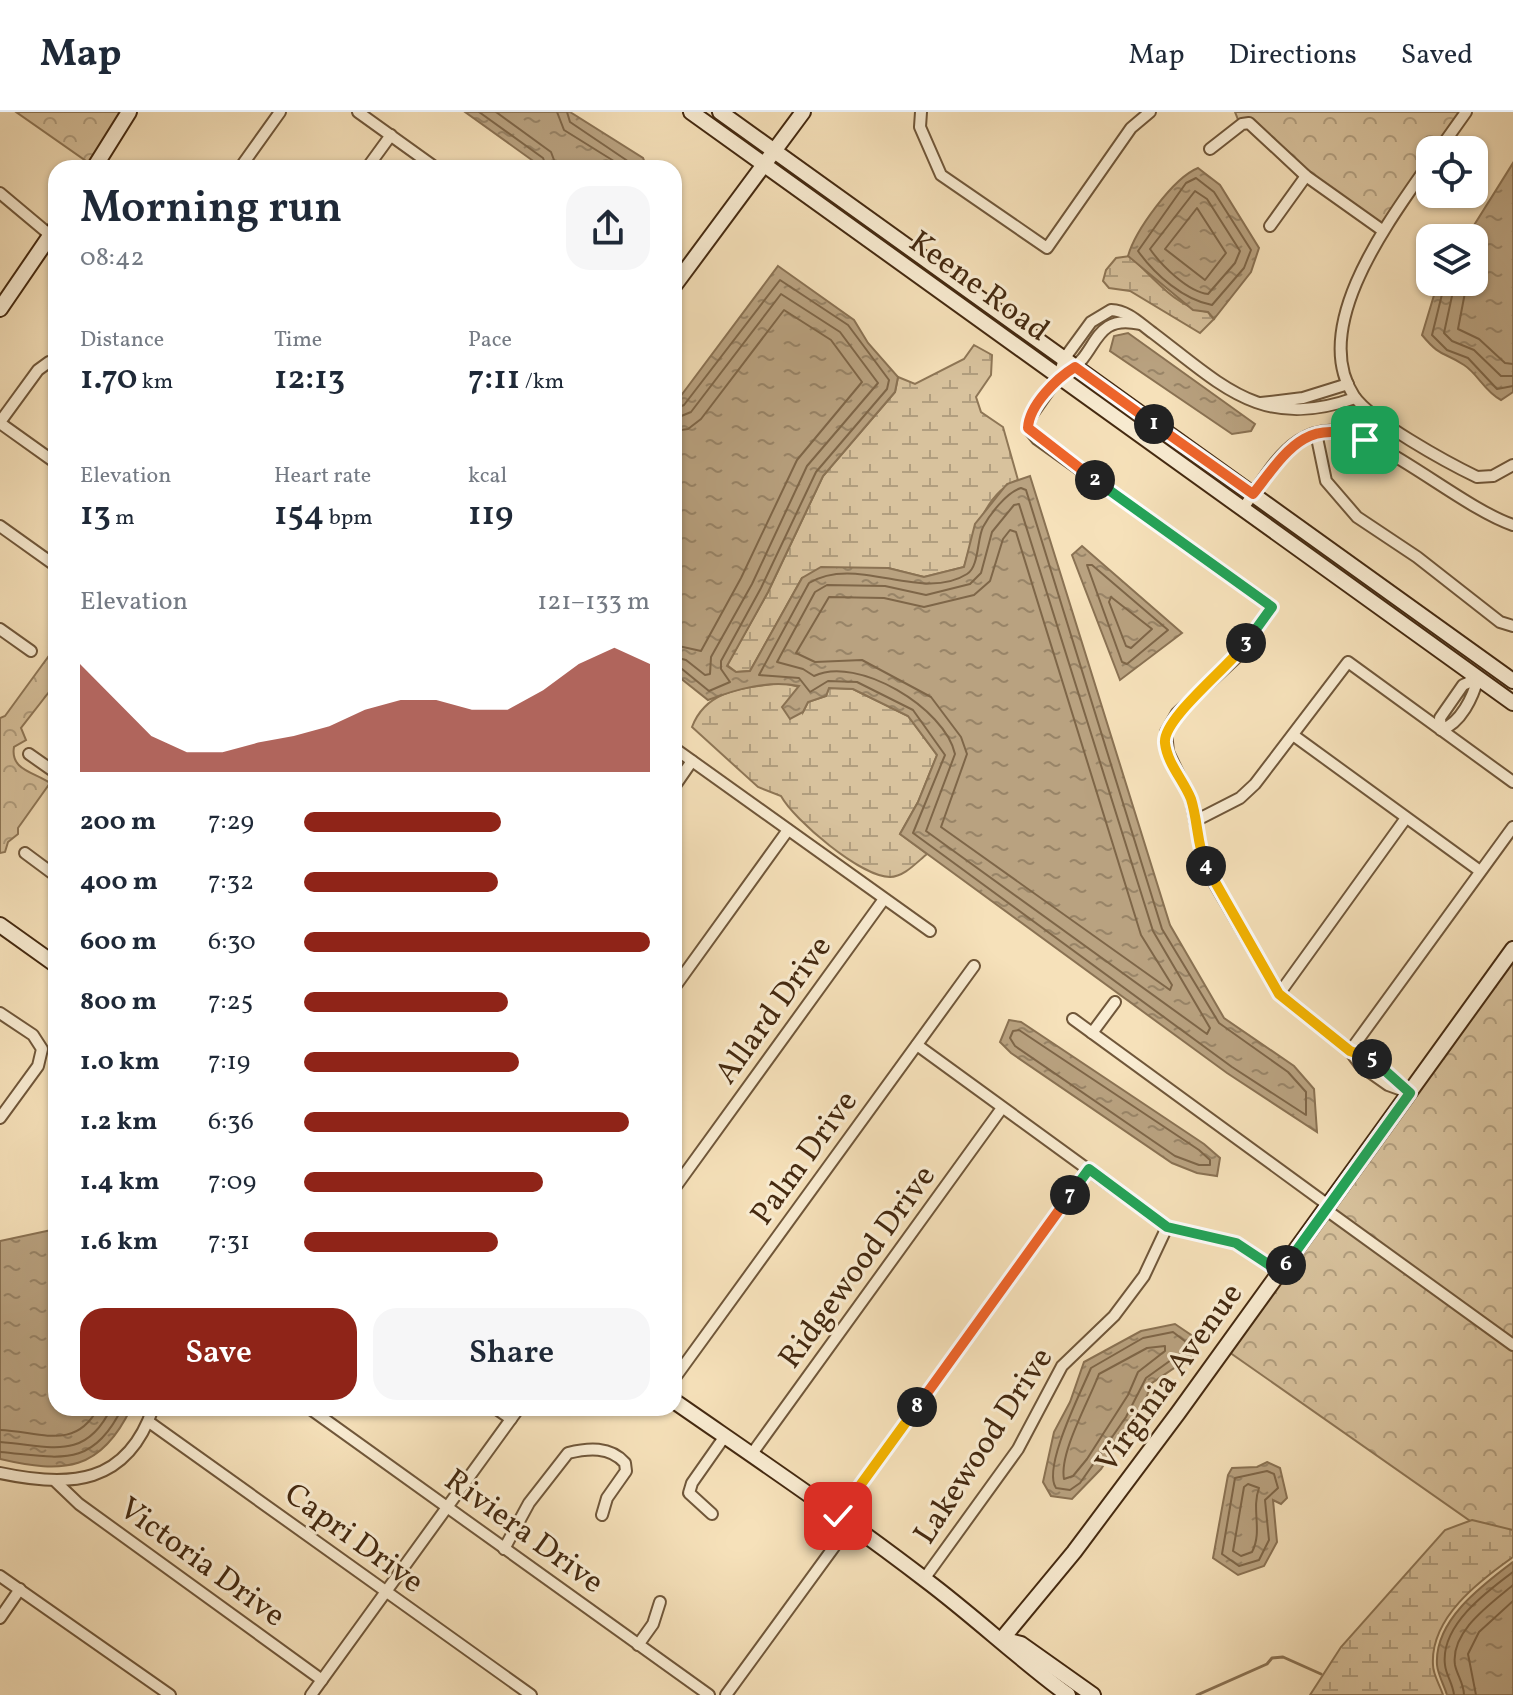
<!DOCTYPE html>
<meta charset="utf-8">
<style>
:root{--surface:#fff;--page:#f6f6f7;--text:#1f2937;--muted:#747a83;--line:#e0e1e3;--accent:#8f2418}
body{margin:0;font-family:Vollkorn,serif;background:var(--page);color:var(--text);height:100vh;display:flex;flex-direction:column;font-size:30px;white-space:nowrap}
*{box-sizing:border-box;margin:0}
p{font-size:26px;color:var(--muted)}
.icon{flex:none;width:44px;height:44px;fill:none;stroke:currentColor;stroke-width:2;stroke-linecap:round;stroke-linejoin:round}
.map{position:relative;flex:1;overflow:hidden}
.side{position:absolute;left:48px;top:48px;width:634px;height:1256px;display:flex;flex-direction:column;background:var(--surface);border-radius:24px;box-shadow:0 2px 6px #0004}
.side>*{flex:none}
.tools{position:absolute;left:1416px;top:24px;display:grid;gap:16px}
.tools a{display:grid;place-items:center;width:72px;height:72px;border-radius:16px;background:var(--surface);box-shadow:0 2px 6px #0004;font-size:40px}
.pin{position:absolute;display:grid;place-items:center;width:68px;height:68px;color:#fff;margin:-34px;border-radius:16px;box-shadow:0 4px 12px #0006}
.km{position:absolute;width:40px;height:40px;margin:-20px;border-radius:50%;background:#222;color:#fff;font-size:22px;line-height:40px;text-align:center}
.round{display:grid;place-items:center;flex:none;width:84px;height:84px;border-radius:24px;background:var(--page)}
.summary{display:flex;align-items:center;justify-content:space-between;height:136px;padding:0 32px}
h1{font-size:44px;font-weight:600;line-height:60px}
.stats{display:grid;grid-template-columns:repeat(3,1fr);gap:12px;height:136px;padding:8px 32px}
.stats div{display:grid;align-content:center}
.stats b{font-size:34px;font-weight:600}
.stats small{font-size:22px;font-weight:400}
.stats p{font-size:22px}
.chart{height:224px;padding:16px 32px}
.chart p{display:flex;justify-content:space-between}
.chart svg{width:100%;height:144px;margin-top:8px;fill:var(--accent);opacity:.7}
.action{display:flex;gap:16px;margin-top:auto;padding:16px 32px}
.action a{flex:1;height:92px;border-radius:24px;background:var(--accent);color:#fff;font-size:32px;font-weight:600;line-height:92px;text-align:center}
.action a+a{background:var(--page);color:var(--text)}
ul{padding:0 32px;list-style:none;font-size:26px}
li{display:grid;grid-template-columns:128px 96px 1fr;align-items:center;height:60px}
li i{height:20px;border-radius:10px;background:var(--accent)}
header{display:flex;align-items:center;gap:48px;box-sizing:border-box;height:112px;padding:0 40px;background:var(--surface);border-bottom:2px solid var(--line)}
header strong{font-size:38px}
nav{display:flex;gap:44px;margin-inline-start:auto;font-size:28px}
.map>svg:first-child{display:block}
.forest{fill:url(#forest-crowns);stroke:#8e7656;stroke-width:2}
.wetland{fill:url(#wetland-marsh);stroke:#8e7656;stroke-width:2}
.water{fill:url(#water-ripples);stroke:#8a7253;stroke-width:2}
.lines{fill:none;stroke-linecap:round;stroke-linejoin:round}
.shore{stroke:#7e6648;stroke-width:2}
.stream{stroke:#8a7253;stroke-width:3}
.street-casing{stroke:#70573a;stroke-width:14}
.secondary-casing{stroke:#442910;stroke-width:18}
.street{stroke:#f9ecd2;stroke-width:10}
.secondary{stroke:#f9ecd2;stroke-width:14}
.split-1-casing{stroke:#fff;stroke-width:16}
.split-2-casing{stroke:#fff;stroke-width:16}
.split-3-casing{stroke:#fff;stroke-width:16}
.split-4-casing{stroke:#fff;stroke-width:16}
.split-5-casing{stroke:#fff;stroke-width:16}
.split-6-casing{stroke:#fff;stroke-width:16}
.split-7-casing{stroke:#fff;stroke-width:16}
.split-8-casing{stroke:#fff;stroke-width:16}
.split-9-casing{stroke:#fff;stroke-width:16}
.split-1{stroke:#f0652b;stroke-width:10}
.split-2{stroke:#f0652b;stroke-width:10}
.split-3{stroke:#22a559;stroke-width:10}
.split-4{stroke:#f5b400;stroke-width:10}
.split-5{stroke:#f5b400;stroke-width:10}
.split-6{stroke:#22a559;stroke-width:10}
.split-7{stroke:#22a559;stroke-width:10}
.split-8{stroke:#f0652b;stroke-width:10}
.split-9{stroke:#f5b400;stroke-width:10}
.labels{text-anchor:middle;stroke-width:6;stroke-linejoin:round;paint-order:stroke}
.street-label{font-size:32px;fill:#442910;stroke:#f9ecd2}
</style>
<header>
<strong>Map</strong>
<nav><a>Map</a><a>Directions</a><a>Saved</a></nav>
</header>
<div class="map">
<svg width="1513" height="1583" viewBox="0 0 1513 1583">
<defs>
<pattern id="forest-crowns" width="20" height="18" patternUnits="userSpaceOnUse" patternTransform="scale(2)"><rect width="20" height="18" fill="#d8c29d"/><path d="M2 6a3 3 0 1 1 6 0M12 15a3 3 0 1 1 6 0" fill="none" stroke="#b19e7f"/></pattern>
<pattern id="wetland-marsh" width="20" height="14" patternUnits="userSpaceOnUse" patternTransform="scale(2)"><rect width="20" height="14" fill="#d8c29d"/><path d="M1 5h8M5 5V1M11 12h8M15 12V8" fill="none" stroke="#b19e7f"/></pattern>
<pattern id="water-ripples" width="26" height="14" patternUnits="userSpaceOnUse" patternTransform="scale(2)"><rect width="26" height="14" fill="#b9a280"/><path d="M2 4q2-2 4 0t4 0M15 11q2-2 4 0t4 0" fill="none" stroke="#988467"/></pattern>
</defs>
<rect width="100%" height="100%" fill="#f6e1ba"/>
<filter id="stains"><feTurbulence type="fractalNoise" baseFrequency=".0025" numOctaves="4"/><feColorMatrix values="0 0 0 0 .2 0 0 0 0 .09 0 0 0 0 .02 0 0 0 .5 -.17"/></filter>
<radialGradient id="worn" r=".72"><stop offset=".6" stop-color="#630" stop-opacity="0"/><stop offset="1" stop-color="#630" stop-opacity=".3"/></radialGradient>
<!-- forest -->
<g class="forest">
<path d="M16,0h106l-33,51z"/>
<path d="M1235,0h234l-30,38h-9v12l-49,62 -142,-102z"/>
<path d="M56,534v37l-35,45 5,12 -12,7c-4,23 20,25 36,36l-32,45v6l-10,8 -3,10 -5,1v-135l5,-2z"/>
<path d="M1513,849v590l-284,-199z"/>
</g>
<!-- wetland -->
<g class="wetland">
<path d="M1130,144c23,21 46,52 78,56l6,7 -14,14 -70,-42 -21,-3 -6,-7 3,-11 10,-12z"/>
<path d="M974,233l18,10 -1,20 -15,22 5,15 22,15 15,53c-32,11 -46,58 -54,87l-40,10 -36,-9 -86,10 -52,93 -14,1 -9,-7 41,-73 55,-116 72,-84 3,-15 17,7 49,-25z"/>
<path d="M782,571l18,4 3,25 5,-10 18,-6 3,-8 24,1 55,27 29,39 -19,47 -18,32 27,20c-10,8 -23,23 -37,23 -29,0 -96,-57 -109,-81l-23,-9 -66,-60c15,-39 54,-39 90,-44z"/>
<path d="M1472,1408l41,10v27c-34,24 -83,61 -80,108 0,10 7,20 10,30h-133l31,-48 104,-117z"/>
</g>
<!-- water -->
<g class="water">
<path d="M465,0h105l73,46 4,10h-104z"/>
<path d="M1513,51v229l-12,8c-16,-8 -23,-26 -37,-35 -21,-14 -23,-7 -42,-30l16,-53h36v-44h-8z"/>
<path d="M1198,56l22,17 39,63 -8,24 -37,47 -6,-7 -15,-2 -65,-54c7,-25 45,-78 70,-88z"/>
<path d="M778,154l76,54 14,23 30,34 -3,15 -72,84 -55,116 -41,74 9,6 14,-1 52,-93 19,-11 67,1 36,9 40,-10 11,-43 32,-40 23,-8 140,449 54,93 70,48 20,23 3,43 -90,-59 -327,-239 18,-32 19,-47 -29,-39 -55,-27 -24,-1 -3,8 -18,6 -5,10 -13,7 -8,-12 17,-21c-31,-6 -62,3 -91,14l-34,-27v-268z"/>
<path d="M1128,221l127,91 -4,7 -19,3 -122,-83 4,-15z"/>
<path d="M1082,434l100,87 -62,47 -48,-125z"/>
<path d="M1009,908l12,2 183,122 16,14 -3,18 -20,-3 -25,-10 -161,-110 -11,-11z"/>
<path d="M56,1117v179h75c-30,63 -67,66 -131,51v-218z"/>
<path d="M1175,1212l22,15 -5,17 -40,27 -8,20 -43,66 -29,30 -21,-3 -8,-14 11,-50 16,-30 14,-40 57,-31z"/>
<path d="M1267,1350l13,6 7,30 -6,6 -8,-4 4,42 -13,24 -26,9 -25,-17 15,-83 4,-7 25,-1z"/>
<path d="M1513,1450v133h-66c-3,-10 -9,-20 -10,-30 -3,-44 44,-79 76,-103z"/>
</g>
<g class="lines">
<!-- shore -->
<g class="shore">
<path d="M479,0l64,46 4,10"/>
<path d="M496,0l55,40 6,16"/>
<path d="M557,0l7,18 61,38"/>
<path d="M567,0l3,10 68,46"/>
<path d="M1196,66l18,14 37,58 -7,18 -32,37c-28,-5 -57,-30 -74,-54l48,-68z"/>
<path d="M1195,79l12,8 33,52 -5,12 -27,31c-20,-2 -47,-29 -58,-45z"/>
<path d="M1197,96l29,45 -21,27 -40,-31z"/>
<path d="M1445,170l-13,53 15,15 21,8 29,31 16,-3"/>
<path d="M1455,170l-11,51 8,8 22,9 27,26h12"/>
<path d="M1467,170l-9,47 21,10 26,24 8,1"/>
<path d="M674,297l10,-4 96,-125 68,45 41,55 -2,9 -71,83 -55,116 -40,73v8l9,13 -21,9 -27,-22 -8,-1"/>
<path d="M674,307l17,-7 90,-118 59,38 38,51 -71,83 -55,118 -41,73 -1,17 -5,1 -19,-15 -12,-3"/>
<path d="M674,319l14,-2 13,-10 83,-109 47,30 31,42 -65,78 -56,118 -40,73 -27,-6"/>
<path d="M1021,376l5,2 136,439 57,94 69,49 18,20v23l-74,-48 -319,-234 32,-78 -32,-45 -56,-28 -29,-1 -18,11 -11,-14 -40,-3 50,-92c48,-29 112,20 158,-9 12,-7 10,-35 16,-47 7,-13 24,-35 38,-39z"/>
<path d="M1019,392l134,427 57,97 -3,6 -281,-203 29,-77c-10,-46 -98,-99 -141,-78l-11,-7 -26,-7 38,-70 12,-7 58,1 41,9 44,-11 11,-11 11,-41 22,-27z"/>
<path d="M1010,418l6,2 125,403 31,50 -2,5 -229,-163 26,-73 -6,-17 -30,-40 -69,-37 -47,2 -19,-9 33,-56 55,1 40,9 50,-12 16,-14 13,-42z"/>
<path d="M1087,453h5l76,65 -41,34 -5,-2z"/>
<path d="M1111,485l41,32 -21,19 -5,-2 -17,-44z"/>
<path d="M1019,918l180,120 11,10v5h-11l-24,-9 -160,-110 -5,-8 3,-7z"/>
<path d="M1173,1220l13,10 -1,8 -39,28 -20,39 -46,66 -10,7 -14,-2c-14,-20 25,-96 35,-120l52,-30z"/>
<path d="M1165,1234v5l-27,21 -10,23 -41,64 -14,17 -9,3c-5,-26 25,-78 35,-105l48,-26z"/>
<path d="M0,1318c38,1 75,22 98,-22"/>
<path d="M0,1330c48,3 85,21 111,-34"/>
<path d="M0,1340c58,5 92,18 122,-44"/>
<path d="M1267,1359l7,3 4,14 -13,12 4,40 -10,20 -20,6 -17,-12 13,-76z"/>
<path d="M1248,1372l11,4c-8,22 4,43 -7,64l-11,4 -8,-5 11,-64z"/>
<path d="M1454,1583c-1,-11 -8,-20 -9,-30 -5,-39 41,-73 68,-93"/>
<path d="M1464,1583c0,-11 -7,-20 -9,-30 -5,-34 37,-62 58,-80"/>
<path d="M1476,1583l-8,-41 11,-22 34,-31"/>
</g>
<!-- stream -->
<path class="stream" d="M1197,1583l70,-31 5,-6 11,-1 38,17"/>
<defs>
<g id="street">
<path d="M358,0l78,56"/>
<path d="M921,0l-1,15 21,48 106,73 84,-120 19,-16"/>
<path d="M1210,37l32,-25 7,-1 57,53 76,54"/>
<path d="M1439,38l27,-38"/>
<path d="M1430,50c-38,55 -122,164 -76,234 17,25 94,67 123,81l16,-1 20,-11"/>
<path d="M240,56l40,-56"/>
<path d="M367,56l24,-33"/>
<path d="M0,81l56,47"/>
<path d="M1270,114l36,-50"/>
<path d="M1070,258c28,-17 23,-57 70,-46"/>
<path d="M1355,286c-93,33 -132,-12 -202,-65 -14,-10 -24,-22 -42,-23l-20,12 -27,37 -5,17 -28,40 -3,12 9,11 235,168 -36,51 -59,55 -11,19 2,20 23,48 12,60 9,19 67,115 71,57 11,15 27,19 22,8"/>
<path d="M1261,291l42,-5 45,-14"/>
<path d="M0,310l38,-52 11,-8 7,1"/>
<path d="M0,311l56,40"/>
<path d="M1316,321l10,48 31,36 60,40 83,65 13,4"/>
<path d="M1243,396c16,-21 32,-52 55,-67 10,-6 23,-11 35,-10 44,1 129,77 180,94"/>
<path d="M0,414l56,40"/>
<path d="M0,517l31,22"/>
<path d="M1478,566c-5,19 -17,45 -37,52l-1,-12 23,-33z"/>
<path d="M1293,623l187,136"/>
<path d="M674,636l256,183"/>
<path d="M29,642l27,19"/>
<path d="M674,675l18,-26"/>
<path d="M1195,709l45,-23 15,-14 93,-122 165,120"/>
<path d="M25,741l31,23"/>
<path d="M674,876l114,-158"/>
<path d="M1279,882l127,-176"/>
<path d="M0,901l33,22 9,14 -4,17 -38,52"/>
<path d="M1073,907l255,186"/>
<path d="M1092,921l23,-31"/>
<path d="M917,933l250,182 69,16 44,29"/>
<path d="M1350,939l163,-224"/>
<path d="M1350,939l18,5 39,33"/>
<path d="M674,1077l210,-290"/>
<path d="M1325,1097l188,136"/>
<path d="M674,1267l300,-413"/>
<path d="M309,1296l400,287"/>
<path d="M495,1296l16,11"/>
<path d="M149,1310l382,273"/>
<path d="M751,1343l251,-347"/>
<path d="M0,1361c70,15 127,12 153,-65"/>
<path d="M56,1370l23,22 243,176"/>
<path d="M712,1402l-23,-21 3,-10 33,-47"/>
<path d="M838,1404l251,-347"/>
<path d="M504,1437l25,-46 39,-50c20,-5 42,-7 57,10l1,8 -19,27 -5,17"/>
<path d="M0,1464l170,119"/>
<path d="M924,1467l94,-130 44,-83 52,-50 30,-40 23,-49"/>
<path d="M0,1506l20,-29"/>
<path d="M638,1533l15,-21 7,-22"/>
<path d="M311,1583l208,-287"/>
<path d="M726,1583l124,-170"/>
</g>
<g id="secondary">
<path d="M691,0l822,591"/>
<path d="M720,0l793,569"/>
<path d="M94,56l35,-56"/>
<path d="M674,174l129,-174"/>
<path d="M0,197l56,-82"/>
<path d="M0,813l56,40"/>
<path d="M674,1289c85,59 171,117 253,180 49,37 92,78 141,114"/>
<path d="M1002,1527l72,-87 104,-139 335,-464"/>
<path d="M1002,1527l19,5 72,51"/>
</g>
</defs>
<!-- street casing -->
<use href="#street" class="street-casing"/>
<!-- secondary casing -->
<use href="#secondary" class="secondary-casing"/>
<!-- street -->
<use href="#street" class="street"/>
<!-- secondary -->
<use href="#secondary" class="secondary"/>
</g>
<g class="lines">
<defs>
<path id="split-1" d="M1154,312l99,70c33,-42 53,-79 112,-54"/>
<path id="split-2" d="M1095,368l-67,-52c1,-23 29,-50 47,-61l79,57"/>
<path id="split-3" d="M1095,368l177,127 -26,36"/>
<path id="split-4" d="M1206,754c-9,-21 -8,-45 -15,-67 -7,-18 -24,-36 -26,-56 -3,-24 64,-76 81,-100"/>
<path id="split-5" d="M1206,754l73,128 71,57 22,8"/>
<path id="split-6" d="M1286,1153l124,-172 -38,-34"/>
<path id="split-7" d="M1070,1083l19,-26 78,58 69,16 44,29 6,-7"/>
<path id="split-8" d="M917,1295l153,-212"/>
<path id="split-9" d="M838,1404l79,-109"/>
</defs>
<!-- split-1 casing -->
<use href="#split-1" class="split-1-casing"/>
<!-- split-2 casing -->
<use href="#split-2" class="split-2-casing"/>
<!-- split-3 casing -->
<use href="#split-3" class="split-3-casing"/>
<!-- split-4 casing -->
<use href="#split-4" class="split-4-casing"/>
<!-- split-5 casing -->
<use href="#split-5" class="split-5-casing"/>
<!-- split-6 casing -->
<use href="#split-6" class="split-6-casing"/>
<!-- split-7 casing -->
<use href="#split-7" class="split-7-casing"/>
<!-- split-8 casing -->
<use href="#split-8" class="split-8-casing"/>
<!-- split-9 casing -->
<use href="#split-9" class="split-9-casing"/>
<!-- split-1 -->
<use href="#split-1" class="split-1"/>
<!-- split-2 -->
<use href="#split-2" class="split-2"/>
<!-- split-3 -->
<use href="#split-3" class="split-3"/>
<!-- split-4 -->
<use href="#split-4" class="split-4"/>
<!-- split-5 -->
<use href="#split-5" class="split-5"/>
<!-- split-6 -->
<use href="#split-6" class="split-6"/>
<!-- split-7 -->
<use href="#split-7" class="split-7"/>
<!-- split-8 -->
<use href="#split-8" class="split-8"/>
<!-- split-9 -->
<use href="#split-9" class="split-9"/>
</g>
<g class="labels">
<!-- street labels -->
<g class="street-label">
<text transform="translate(980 173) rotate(36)" y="11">Keene Road</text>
<text transform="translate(772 897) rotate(-54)" y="11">Allard Drive</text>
<text transform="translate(803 1045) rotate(-54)" y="11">Palm Drive</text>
<text transform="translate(856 1154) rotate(-54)" y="11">Ridgewood Drive</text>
<text transform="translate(1168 1265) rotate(-54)" y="11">Virginia Avenue</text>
<text transform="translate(982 1333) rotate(-57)" y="11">Lakewood Drive</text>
<text transform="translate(525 1418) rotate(36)" y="11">Riviera Drive</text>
<text transform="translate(355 1425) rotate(36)" y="11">Capri Drive</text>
<text transform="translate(203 1449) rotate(36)" y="11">Victoria Drive</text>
</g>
</g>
<rect width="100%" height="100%" filter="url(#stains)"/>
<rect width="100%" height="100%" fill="url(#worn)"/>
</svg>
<div class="tools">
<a><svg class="icon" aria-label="locate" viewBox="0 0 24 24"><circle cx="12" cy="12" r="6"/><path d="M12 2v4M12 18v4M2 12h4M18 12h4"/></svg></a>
<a><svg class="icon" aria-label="layers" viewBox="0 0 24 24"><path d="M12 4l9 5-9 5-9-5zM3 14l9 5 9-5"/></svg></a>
</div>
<div class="pin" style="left:1365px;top:328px;background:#1e9e55"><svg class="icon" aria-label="arrive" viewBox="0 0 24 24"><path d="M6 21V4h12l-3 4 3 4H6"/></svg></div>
<div class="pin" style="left:838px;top:1404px;background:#d93025"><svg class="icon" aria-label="check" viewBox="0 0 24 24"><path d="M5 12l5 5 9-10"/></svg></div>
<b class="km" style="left:1154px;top:312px">1</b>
<b class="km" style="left:1095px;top:368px">2</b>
<b class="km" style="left:1246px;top:531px">3</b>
<b class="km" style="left:1206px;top:754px">4</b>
<b class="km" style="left:1372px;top:947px">5</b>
<b class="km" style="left:1286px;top:1153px">6</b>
<b class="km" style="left:1070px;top:1083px">7</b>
<b class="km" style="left:917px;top:1295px">8</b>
<section class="side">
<div class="summary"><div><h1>Morning run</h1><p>08:42</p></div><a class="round"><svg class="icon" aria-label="share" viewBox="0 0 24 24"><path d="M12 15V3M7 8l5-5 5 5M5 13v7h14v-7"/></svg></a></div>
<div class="stats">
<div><p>Distance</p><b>1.70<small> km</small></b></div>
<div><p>Time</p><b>12:13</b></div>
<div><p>Pace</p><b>7:11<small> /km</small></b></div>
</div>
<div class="stats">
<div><p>Elevation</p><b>13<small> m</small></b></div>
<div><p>Heart rate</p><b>154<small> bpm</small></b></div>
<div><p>kcal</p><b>119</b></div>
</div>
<div class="chart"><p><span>Elevation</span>121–133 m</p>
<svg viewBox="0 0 160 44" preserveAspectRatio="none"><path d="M0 44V11L10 22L20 33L30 38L40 38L50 35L60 33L70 30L80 25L90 22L100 22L110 25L120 25L130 19L140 11L150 6L160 11V44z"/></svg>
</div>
<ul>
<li><b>200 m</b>7:29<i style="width:57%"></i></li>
<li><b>400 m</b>7:32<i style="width:56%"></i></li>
<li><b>600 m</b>6:30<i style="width:100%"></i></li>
<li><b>800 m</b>7:25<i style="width:59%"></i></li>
<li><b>1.0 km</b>7:19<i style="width:62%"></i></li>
<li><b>1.2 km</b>6:36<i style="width:94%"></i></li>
<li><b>1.4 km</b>7:09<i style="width:69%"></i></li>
<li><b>1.6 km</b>7:31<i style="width:56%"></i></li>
</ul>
<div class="action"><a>Save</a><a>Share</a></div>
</section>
</div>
